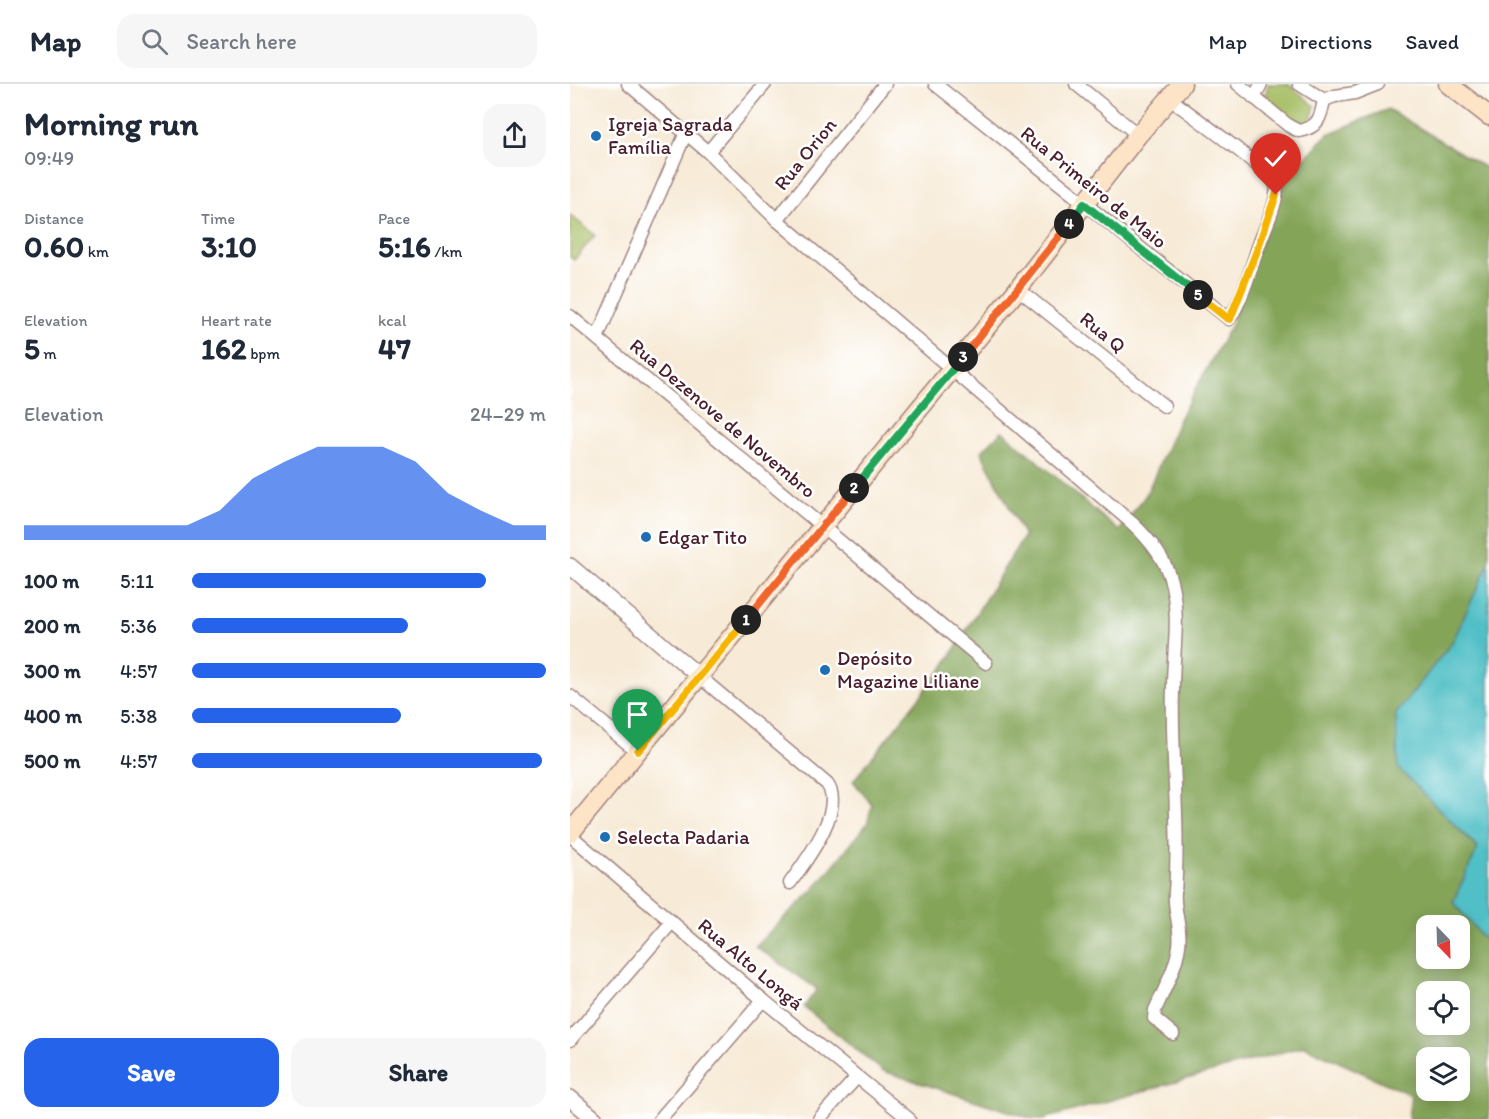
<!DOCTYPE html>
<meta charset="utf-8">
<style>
:root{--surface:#fff;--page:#f6f6f7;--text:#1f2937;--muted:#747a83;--line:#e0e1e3;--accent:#2563eb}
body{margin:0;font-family:Itim,sans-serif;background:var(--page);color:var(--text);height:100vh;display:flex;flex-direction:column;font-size:22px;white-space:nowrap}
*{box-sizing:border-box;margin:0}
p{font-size:20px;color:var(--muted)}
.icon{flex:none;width:33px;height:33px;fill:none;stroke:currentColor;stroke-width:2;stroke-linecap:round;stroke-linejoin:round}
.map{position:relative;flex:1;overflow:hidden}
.panel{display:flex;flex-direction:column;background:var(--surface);width:570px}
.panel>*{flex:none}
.needle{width:39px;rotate:157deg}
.tools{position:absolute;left:846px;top:831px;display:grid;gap:12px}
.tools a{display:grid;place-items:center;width:54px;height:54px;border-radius:12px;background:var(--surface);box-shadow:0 3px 15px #0003;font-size:30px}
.pin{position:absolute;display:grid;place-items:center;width:51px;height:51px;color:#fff;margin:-62px -26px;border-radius:50% 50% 50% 0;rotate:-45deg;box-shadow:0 0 6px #0007}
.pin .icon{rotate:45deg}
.km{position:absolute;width:30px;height:30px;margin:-15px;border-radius:50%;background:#222;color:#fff;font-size:16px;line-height:30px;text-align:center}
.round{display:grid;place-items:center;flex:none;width:63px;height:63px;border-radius:18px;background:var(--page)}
.summary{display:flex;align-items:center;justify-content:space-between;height:102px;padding:0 24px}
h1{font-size:33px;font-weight:700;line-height:45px}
.metrics{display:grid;grid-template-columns:repeat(3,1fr);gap:9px;height:102px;padding:6px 24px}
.metrics div{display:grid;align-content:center}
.metrics b{font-size:30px;font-weight:700}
.metrics small{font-size:16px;font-weight:400}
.metrics p{font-size:16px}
.chart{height:168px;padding:12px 24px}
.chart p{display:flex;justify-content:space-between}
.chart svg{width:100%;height:108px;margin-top:6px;fill:var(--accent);opacity:.7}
.primary-button{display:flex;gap:12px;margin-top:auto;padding:12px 24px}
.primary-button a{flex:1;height:69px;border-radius:18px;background:var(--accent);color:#fff;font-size:24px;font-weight:700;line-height:69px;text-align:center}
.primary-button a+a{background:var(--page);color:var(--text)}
ul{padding:0 24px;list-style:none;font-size:20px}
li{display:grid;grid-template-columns:96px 72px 1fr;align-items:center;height:45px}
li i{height:15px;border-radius:8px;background:var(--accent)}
header{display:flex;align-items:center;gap:36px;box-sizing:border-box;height:84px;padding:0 30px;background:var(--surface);border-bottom:2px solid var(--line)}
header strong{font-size:28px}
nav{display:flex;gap:33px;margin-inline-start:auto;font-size:21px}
.search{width:420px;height:54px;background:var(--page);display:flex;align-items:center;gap:15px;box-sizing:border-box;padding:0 21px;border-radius:18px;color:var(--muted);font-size:22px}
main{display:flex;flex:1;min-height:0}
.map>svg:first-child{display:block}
.green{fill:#a6bd63;stroke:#786e47;stroke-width:1.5}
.forest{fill:#84a459;stroke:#676242;stroke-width:1.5;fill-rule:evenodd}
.water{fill:#51c0c6;stroke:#4e7078;stroke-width:1.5}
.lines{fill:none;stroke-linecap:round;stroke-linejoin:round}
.minor-casing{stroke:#a08480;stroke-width:15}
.tertiary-casing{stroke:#a08480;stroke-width:18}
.secondary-casing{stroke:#a08480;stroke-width:21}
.minor{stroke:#fff;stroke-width:12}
.tertiary{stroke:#fff;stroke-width:15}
.secondary{stroke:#fee4c6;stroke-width:18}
.split-1-casing{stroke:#fff;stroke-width:12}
.split-2-casing{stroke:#fff;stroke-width:12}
.split-3-casing{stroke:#fff;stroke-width:12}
.split-4-casing{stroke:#fff;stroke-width:12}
.split-5-casing{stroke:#fff;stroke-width:12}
.split-6-casing{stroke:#fff;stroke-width:12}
.split-1{stroke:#f5b400;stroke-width:8}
.split-2{stroke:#f0652b;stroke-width:8}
.split-3{stroke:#22a559;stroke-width:8}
.split-4{stroke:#f0652b;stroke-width:8}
.split-5{stroke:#22a559;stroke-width:8}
.split-6{stroke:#f5b400;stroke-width:8}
.poi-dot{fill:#1f6fb2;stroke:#fff;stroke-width:2}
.labels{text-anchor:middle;stroke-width:5;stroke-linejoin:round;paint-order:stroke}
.poi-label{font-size:20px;fill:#4a1f2b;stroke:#fff;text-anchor:start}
.street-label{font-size:20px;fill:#4a1f2b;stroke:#fff}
</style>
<header>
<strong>Map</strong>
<div class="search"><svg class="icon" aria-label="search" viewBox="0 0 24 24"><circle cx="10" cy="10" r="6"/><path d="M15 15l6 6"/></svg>Search here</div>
<nav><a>Map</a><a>Directions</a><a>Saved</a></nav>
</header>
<main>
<section class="panel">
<div class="summary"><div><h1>Morning run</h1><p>09:49</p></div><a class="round"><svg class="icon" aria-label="share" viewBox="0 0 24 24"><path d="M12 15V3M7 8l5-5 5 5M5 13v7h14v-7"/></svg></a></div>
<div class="metrics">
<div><p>Distance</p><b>0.60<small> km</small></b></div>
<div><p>Time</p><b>3:10</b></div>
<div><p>Pace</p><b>5:16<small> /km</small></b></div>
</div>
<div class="metrics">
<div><p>Elevation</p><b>5<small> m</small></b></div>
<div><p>Heart rate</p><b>162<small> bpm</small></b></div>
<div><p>kcal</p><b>47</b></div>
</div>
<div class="chart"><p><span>Elevation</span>24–29 m</p>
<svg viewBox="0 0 160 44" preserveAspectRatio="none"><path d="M0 44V38L10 38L20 38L30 38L40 38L50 38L60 32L70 19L80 12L90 6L100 6L110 6L120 12L130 25L140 32L150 38L160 38V44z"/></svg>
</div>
<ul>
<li><b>100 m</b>5:11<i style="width:83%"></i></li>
<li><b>200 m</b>5:36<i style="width:61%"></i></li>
<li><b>300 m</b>4:57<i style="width:100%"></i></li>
<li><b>400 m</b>5:38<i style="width:59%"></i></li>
<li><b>500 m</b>4:57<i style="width:99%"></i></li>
</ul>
<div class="primary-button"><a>Save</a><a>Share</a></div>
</section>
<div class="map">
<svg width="919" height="1035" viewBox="0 0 919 1035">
<rect width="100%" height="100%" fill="#fff"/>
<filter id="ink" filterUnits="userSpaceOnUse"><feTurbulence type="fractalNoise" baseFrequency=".0167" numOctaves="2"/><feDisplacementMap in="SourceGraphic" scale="12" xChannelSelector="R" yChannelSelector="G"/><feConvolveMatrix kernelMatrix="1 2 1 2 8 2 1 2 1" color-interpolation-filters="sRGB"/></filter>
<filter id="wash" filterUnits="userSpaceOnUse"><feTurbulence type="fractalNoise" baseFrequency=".008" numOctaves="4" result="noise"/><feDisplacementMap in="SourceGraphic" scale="24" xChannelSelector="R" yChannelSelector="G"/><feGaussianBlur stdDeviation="1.35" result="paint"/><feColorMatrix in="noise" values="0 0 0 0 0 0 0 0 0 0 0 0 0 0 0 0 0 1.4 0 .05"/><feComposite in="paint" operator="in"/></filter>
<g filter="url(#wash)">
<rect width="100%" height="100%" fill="#f7ead6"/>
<!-- green -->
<g class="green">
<path d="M698,0h20l27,22 -4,14 -10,5 -36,-28z"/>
<path d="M0,131l25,20 -21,25 -4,-3z"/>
</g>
<!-- forest -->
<path class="forest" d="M818,25l101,61v393l-36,78 -57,73 3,54 79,81 -25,53 36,43v174h-81l3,-24 -107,-49 -260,73h-11l-150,-48 -79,-64 13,-18 -62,-43 58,-56 54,-66 5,-19 -19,-24 90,-113 81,-132 -43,-84 21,-21 117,100 27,-36 34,-78 51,-92 51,-143 46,-48zM856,842h34v32h-34zM856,908h34v32h-34zM856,974h34v32h-34z"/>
<!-- water -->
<path class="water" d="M919,479v382l-36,-43 25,-54 -80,-80 -2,-54 57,-73z"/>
</g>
<g filter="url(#ink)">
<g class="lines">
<defs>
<g id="minor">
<path d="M58,0l80,68 69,68 355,303c16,15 32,34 38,55 11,36 3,73 3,109 -2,69 7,137 2,205 -2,18 7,36 4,54 -3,22 -15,44 -24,64l-1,8 19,16"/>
<path d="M365,0l294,235c12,-15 23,-53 29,-72 5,-15 22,-47 18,-62 -4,-13 -90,-74 -107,-87"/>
<path d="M506,0l62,51"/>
<path d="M668,0l51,42 10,5c19,-3 22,-14 25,-31"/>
<path d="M729,0l25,16"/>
<path d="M684,14l7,-14"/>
<path d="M754,16l11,-4 20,-3 23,-9"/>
<path d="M138,68l57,-68"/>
<path d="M207,136l108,-136"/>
<path d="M448,205l146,117"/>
<path d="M0,232l416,347"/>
<path d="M27,254l88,-203"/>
<path d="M130,593l127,107c19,25 -22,78 -37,99"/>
<path d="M0,612l67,55"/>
<path d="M0,751l193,165 146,119"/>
<path d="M0,956l102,-118"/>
<path d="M90,1035l103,-119"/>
<path d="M249,1035l38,-42"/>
</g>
<g id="tertiary">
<path d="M0,482l130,111"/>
<path d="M0,1014l25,21"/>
</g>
<g id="secondary">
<path d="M878,0l41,32"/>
<path d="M0,749l448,-544 120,-154 44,-51"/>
</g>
</defs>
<!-- minor casing -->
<use href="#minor" class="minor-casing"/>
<!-- tertiary casing -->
<use href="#tertiary" class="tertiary-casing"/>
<!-- secondary casing -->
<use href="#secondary" class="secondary-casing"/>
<!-- minor -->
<use href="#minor" class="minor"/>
<!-- tertiary -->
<use href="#tertiary" class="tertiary"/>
<!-- secondary -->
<use href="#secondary" class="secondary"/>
</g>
</g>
<g class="lines" filter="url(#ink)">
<defs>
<path id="split-1" d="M68,667l108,-131"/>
<path id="split-2" d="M176,536l108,-132"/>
<path id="split-3" d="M284,404l109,-131"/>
<path id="split-4" d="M393,273l106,-133"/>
<path id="split-5" d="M499,140l15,-20 114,91"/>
<path id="split-6" d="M628,211l29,23 3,1 26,-66 20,-58"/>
</defs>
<!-- split-1 casing -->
<use href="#split-1" class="split-1-casing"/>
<!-- split-2 casing -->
<use href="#split-2" class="split-2-casing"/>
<!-- split-3 casing -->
<use href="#split-3" class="split-3-casing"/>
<!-- split-4 casing -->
<use href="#split-4" class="split-4-casing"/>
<!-- split-5 casing -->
<use href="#split-5" class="split-5-casing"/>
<!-- split-6 casing -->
<use href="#split-6" class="split-6-casing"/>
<!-- split-1 -->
<use href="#split-1" class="split-1"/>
<!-- split-2 -->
<use href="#split-2" class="split-2"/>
<!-- split-3 -->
<use href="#split-3" class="split-3"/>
<!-- split-4 -->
<use href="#split-4" class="split-4"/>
<!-- split-5 -->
<use href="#split-5" class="split-5"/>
<!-- split-6 -->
<use href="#split-6" class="split-6"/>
</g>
<!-- markers -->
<g class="poi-dot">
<circle cx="26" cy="52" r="6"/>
<circle cx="76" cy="453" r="6"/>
<circle cx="255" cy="586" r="6"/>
<circle cx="35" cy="753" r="6"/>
</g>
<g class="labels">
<!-- poi labels -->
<g class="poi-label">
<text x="38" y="47">Igreja Sagrada<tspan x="38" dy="23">Família</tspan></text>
<text x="88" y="460">Edgar Tito</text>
<text x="267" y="581">Depósito<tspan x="267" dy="23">Magazine Liliane</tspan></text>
<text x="47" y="760">Selecta Padaria</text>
</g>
<!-- street labels -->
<g class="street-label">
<text transform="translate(235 70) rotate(-51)" y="7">Rua Orion</text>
<text transform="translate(524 103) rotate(39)" y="7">Rua Primeiro de Maio</text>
<text transform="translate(533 248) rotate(39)" y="7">Rua Q</text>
<text transform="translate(153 334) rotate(40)" y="7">Rua Dezenove de Novembro</text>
<text transform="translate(181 880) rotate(40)" y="7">Rua Alto Longá</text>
</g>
</g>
</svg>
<div class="tools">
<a><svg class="needle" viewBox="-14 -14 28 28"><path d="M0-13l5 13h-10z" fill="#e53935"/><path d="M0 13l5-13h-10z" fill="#747a83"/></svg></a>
<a><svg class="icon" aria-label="locate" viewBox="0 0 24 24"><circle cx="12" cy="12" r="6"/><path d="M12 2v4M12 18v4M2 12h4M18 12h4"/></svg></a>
<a><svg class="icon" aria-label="layers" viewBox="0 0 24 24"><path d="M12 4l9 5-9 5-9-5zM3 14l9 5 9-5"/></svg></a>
</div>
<div class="pin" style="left:68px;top:667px;background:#1e9e55"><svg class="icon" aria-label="arrive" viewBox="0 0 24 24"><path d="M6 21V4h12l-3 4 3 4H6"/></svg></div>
<div class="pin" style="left:706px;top:111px;background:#d93025"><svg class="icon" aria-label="check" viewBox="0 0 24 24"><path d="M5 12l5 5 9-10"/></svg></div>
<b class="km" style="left:176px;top:536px">1</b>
<b class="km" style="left:284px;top:404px">2</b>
<b class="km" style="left:393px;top:273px">3</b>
<b class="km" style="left:499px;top:140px">4</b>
<b class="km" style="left:628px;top:211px">5</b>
</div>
</main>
